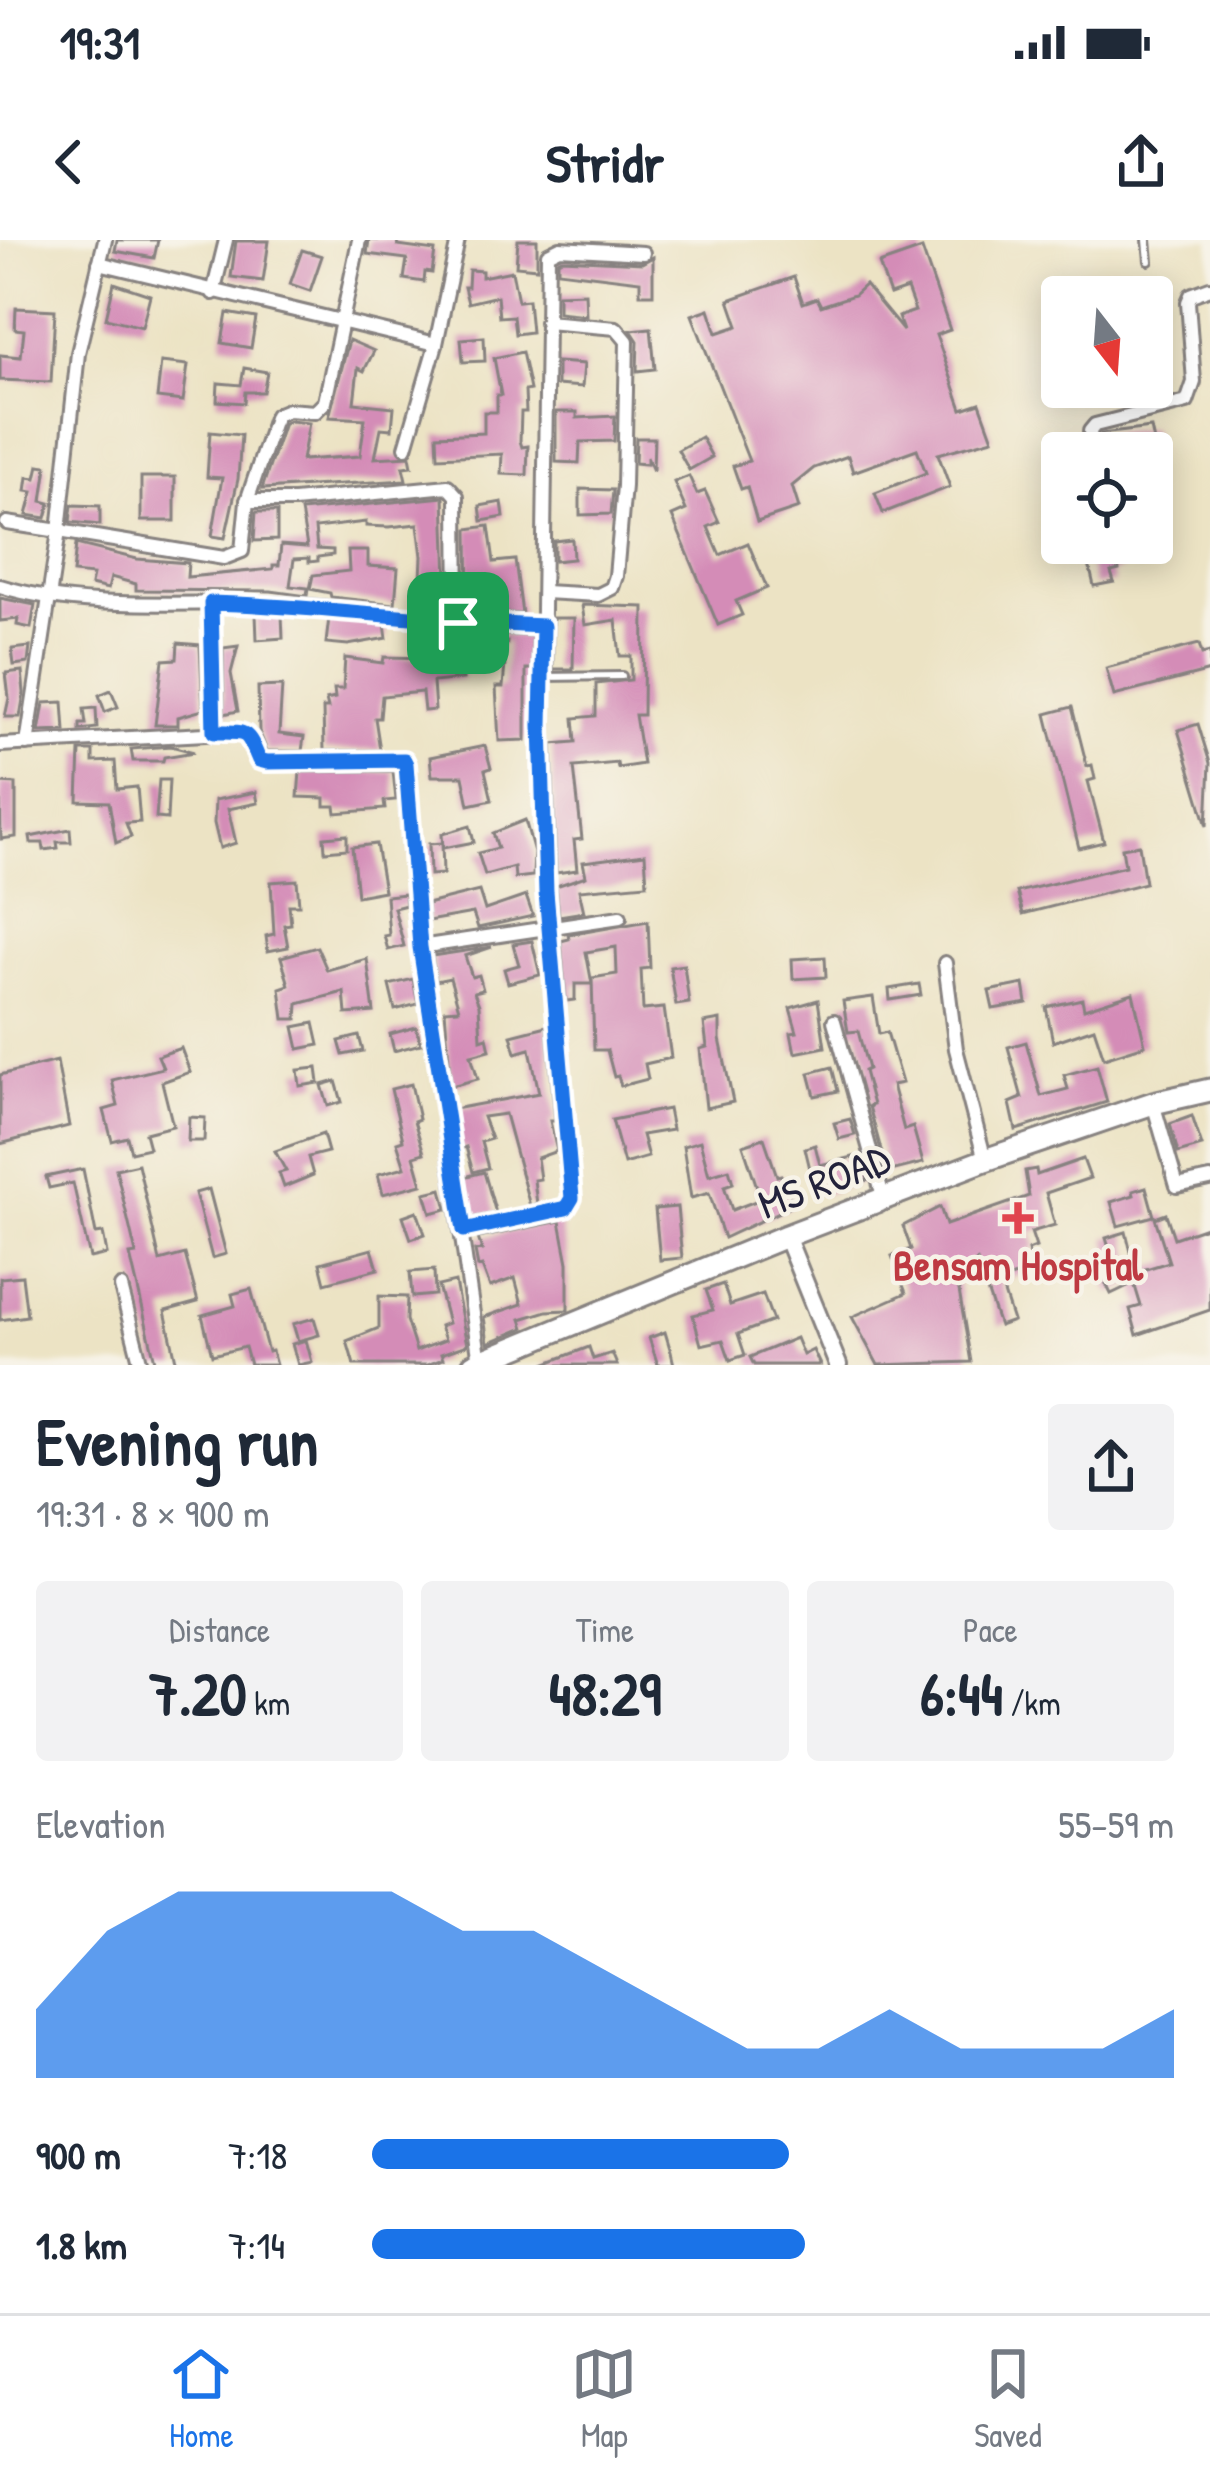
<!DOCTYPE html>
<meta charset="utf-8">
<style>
:root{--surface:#fff;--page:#f2f2f3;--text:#1f2937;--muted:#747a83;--line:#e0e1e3;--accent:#1a73e8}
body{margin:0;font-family:"Patrick Hand",sans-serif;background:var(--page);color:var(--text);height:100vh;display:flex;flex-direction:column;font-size:45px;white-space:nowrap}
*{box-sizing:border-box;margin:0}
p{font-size:39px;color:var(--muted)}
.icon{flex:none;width:66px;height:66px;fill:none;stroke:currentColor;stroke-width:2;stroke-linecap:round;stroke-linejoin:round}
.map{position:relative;height:1125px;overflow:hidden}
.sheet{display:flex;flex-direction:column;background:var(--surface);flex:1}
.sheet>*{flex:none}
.needle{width:78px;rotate:163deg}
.buttons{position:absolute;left:1041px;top:36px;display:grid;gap:24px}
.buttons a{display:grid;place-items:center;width:132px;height:132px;border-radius:12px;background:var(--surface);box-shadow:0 6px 30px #0003;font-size:60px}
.pin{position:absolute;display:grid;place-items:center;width:102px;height:102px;color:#fff;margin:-51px;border-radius:24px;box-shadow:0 6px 18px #0006}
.round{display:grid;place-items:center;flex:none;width:126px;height:126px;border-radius:12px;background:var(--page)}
.overview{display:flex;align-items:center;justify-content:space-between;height:204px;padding:0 36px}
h1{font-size:66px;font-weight:800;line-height:90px}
.stats{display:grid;grid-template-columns:repeat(3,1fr);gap:18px;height:204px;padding:12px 36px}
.stats div{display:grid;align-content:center;border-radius:12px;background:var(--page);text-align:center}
.stats b{font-size:60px;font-weight:800}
.stats small{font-size:33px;font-weight:400}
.stats p{font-size:33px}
.chart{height:336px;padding:24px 36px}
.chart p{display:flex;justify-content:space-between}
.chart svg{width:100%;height:216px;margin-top:12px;fill:var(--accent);opacity:.7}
ul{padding:0 36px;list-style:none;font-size:39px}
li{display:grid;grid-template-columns:192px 144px 1fr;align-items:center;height:90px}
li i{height:30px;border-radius:15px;background:var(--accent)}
.status{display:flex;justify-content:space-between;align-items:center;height:84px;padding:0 60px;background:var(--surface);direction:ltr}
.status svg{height:33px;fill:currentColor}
header{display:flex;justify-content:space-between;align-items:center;height:156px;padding:0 36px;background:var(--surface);font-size:54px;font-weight:800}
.dock{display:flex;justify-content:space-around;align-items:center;height:168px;border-top:3px solid var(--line);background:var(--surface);font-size:33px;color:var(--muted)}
.dock a{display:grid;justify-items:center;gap:6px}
.dock .current{color:var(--accent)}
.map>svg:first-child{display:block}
.building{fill:#d48cb7}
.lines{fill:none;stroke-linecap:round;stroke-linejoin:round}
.lane-casing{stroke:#878280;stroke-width:12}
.street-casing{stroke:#878280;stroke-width:18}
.secondary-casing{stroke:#878280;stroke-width:22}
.highway-casing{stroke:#878280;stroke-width:27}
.lane{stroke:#fff;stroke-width:6}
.street{stroke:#fff;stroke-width:12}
.secondary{stroke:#fff;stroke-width:16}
.highway{stroke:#fff;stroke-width:21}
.route-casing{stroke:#fff;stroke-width:24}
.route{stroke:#1a73e8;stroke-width:15}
.health-dot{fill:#e0444e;stroke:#f7f3e8;stroke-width:4.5}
.labels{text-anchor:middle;stroke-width:9;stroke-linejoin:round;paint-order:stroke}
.street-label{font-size:42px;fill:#22223b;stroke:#f7f3e8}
.health-label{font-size:42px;font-weight:bold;fill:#be3a42;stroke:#f7f3e8}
</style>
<div class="status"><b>19:31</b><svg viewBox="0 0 49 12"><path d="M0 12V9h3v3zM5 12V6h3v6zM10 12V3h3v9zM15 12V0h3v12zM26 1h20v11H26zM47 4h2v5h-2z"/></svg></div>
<header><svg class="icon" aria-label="back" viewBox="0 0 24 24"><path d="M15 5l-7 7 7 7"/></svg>Stridr<svg class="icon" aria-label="share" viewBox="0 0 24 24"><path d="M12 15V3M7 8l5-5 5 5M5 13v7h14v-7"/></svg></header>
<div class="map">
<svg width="1210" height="1125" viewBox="0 0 1210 1125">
<rect width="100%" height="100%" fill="#f7f3e8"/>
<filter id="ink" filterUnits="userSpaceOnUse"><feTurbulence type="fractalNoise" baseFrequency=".00833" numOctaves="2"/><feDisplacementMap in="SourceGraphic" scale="24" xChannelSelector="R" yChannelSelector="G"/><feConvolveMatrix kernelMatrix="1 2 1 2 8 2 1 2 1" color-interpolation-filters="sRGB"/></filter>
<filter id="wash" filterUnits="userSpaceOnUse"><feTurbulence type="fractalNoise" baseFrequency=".004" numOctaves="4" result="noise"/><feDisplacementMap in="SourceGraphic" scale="48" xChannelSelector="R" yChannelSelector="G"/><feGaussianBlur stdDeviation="2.7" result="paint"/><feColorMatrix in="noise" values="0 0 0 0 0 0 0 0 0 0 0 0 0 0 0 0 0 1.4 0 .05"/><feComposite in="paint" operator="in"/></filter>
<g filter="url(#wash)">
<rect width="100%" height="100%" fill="#ece3c4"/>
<g id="blocks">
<!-- building -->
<g class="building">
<path d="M117,0h41l-4,18 -39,-7z"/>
<path d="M369,0h30l-1,6 37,5 -3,22 -7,-1 -1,10 -20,-3 3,-20 -40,-5z"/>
<path d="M518,0h19v28l-21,-2z"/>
<path d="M236,1h33l-6,40 -32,-4z"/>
<path d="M922,9l28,81 -14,5 26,74 18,-6 13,36 -55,15 12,33 -67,26 -8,-20 51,-20 -9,-24 -64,23 -5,-16 -34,12 -22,18 7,22 -42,14 -10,-35 -6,2 -8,-23 16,-5 -57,-146 17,-6 8,24 21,-7 -9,-26 65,-23 9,26 14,-5 4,8 33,-11 11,-10 38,46 -5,-14 17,-6 -8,-22 -17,6 -11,-31z"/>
<path d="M302,10l20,6 -12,35 -20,-7z"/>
<path d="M653,17v37h-13v-13l-82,-10v-10l4,-2 80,4z"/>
<path d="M469,30l13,1v6l30,-6 6,30 10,-1 3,32 -16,2 -2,-18 -14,1 -2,-21 -29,7 -4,-16h4z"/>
<path d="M114,43l36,12 -8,32 -36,-9z"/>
<path d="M585,53l1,22 -28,-3v-18z"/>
<path d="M16,68l39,2 -4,72 -51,-2v-25l21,2 3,-27 -9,-1z"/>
<path d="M227,73l29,5 -5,30 -29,-5z"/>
<path d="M651,88l4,41 -18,2 1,-30 -7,-11z"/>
<path d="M484,97l1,24 -22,1 -2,-23z"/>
<path d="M349,100l25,11 -10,20 -6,-3 -4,35 40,4 -2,22 -11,-1 -6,30 35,-2 2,10 -9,1 3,13 -144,9 22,-66 6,-2 19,2 -7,37 58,-4 5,-37 -36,-2z"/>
<path d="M522,112l8,38 -5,1 1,21h-5l-1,29 2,6 6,-1 -1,29 -26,-1 1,-20 -64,3 -1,-22 47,-2v-21h13v-17h4l-7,-37z"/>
<path d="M161,122l27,3 -5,36 -26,-3z"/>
<path d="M557,122l27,2 -2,23 -25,-2z"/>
<path d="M244,128l23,4 -4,20h-18l-1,11 -27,-2 1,-18 23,2z"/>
<path d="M556,172h21v6l38,-2 -1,25 -34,1 -1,21 -23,-1z"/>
<path d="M1151,188l5,23 -54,2 -1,-19z"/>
<path d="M210,192l31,3 -3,44 -13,59 -13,-2 10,-58 -15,-1z"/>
<path d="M701,197l11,20 -23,13 -11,-20z"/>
<path d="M636,198h18l-1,33 -6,-14v7l-12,-1z"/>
<path d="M39,225l8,1 -5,35 8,2 -4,15 -19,-3 6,-23 -7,-1 2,-14 8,1z"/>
<path d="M689,236l8,18 8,-3 14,31 -11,5 12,28 28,-12 19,45 -31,13 6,14 -24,10 -46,-109 14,-6 -12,-28z"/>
<rect x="141" y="237" width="34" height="44"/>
<path d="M580,249l33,1 -2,24 -31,1z"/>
<path d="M444,257l3,84 -3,21 -24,-1 2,-45 -4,-32 -29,3 -23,-1v-4l-51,6 2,21 16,1v5l-15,2v4l-9,1v-4l-15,1 -4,27 18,2 -1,8 -36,-5 -135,-1v-6l-25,-7 -3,12 -17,-4 2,-10 -20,-2 3,-29 61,15 51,4 -1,14 86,-8v-4h6l2,-20 26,2 -6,-36z"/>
<path d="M502,262l2,15 -22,4 -2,-15z"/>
<path d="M72,265l28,1v19l-30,-3z"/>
<path d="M256,272h21v28l-23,1z"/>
<path d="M489,286l5,36 21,-2 7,54 -53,-3 -1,-82z"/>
<path d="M572,299l1,20 -19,2v-20z"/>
<path d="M1104,303h13l2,27 -8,2 3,10 -20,4 -9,-39z"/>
<path d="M348,311h20v15l30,2 -3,36 -64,-7 -1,-4 -20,-4 3,-14 36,-4z"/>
<path d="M0,358l35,7 -4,23 -14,-3 1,-6 -18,2z"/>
<path d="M582,365l62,2 -1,108h-8l8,49 -25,4 -1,-5 -43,4 8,72 -8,1 3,30 -21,3 -4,-129 24,-2 -2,-24 22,-2v-32l35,-4v-24h-11l-4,-36 -31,5z"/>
<path d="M256,374l26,1 1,23 -26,2z"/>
<path d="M329,378l56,6 2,14 -39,7 -22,-2z"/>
<path d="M553,378h21l-1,51h-20z"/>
<path d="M432,388l25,5 75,3v33h-6v71l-27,1 -3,-54h7l4,-45 -47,2 3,35 -30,3 2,28 -11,1 -2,-19 -40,4 -2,22h-5l5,32 -56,1 -1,-43h5l-2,-8 9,-2 -1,-9h9l2,-31 38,5 1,-6 49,1z"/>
<path d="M178,403l22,2 3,65 -25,7v8h-23l8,-65 14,-1z"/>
<path d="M1199,404l3,10 8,-2v19l-96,25 -8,-28z"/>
<path d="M238,406l-7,27 7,38 -14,3 -1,-66z"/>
<path d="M30,407l-2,16 -14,2 -2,-16z"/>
<path d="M22,431l2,22 -4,24h-15l4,-19 -3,-25z"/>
<path d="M282,446l-3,48 25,3 -2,14h-35l-8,-20 -1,-44z"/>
<path d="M111,450l7,17 -13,5 -6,-17z"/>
<path d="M63,462l2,29 -26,1 5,-29z"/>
<path d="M1072,467l15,59 5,-1 3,14 -7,2 16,61 -25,6 -33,-134z"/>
<path d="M96,468l1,20 -17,2v-6h6l-2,-15z"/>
<path d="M1198,484l12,39 -3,63 -29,-96z"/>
<path d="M171,506l23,6 -30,5 -1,4h-30l-2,-12z"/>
<path d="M485,506l6,22 -6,2 7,30 -23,5 -6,-29h-31l-2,-19z"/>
<path d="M80,511h13v11l22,-1 2,28 20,-2 3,35 -14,1 5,14 -15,6 -7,-41 -31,-1z"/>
<path d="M393,531l3,29 -12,1 1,8 -49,4 -1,-7h-10v-8l-27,-1 2,-25z"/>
<path d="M159,540h10l-2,39 -11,-1z"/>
<path d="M0,543l16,1v53l-15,2z"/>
<path d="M256,552l2,11 -30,6 8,34 -16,5 -6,-25 1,-23z"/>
<path d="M525,580l9,32 -1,24 -18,2 -1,-11 -29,8 -7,-22 20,-5 -5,-15z"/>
<path d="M470,586l4,16 -31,6 -1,-14z"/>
<path d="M70,589l1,13h-14l1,6 -14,2 -1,-7h-12l-1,-6z"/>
<path d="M347,595v14l-22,2 -1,-14z"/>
<path d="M442,603l1,31 -13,1 -1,-31z"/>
<path d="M376,604l8,47 -27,5 -5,-49z"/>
<path d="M1139,605l6,38 -122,31 -6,-22 108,-26 -3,-18z"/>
<path d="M645,614l2,30 -68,6 5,22 -25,4 -3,-30 30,-10 -3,-14z"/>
<path d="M297,640l2,25h-10l2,19 -7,1 4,22 -20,4 -2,-15 8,-2 -3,-52z"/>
<path d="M479,651l6,19 41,-14 7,20 -55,12 -5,-15 -45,8 -1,-17z"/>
<path d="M405,654l1,11 -12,3 10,38 -16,4 -4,-14 5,-1 -3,-39z"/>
<path d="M648,681l2,47 -9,1 2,41 21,-2 7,50 -26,6 3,15 -27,7 -3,-10 -4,1 -7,-27h-13l-2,-72 25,-4 -1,-27 -30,5 6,32h-17v16l-9,1 -5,-60 8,-2 -1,-4z"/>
<path d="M532,701l8,34 -32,8 -4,-14 15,-4 -6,-21z"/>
<path d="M317,707l10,23 40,-11 7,53 -28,2 -2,-22 -46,12 -1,15h-13l-4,-31 9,-3 -8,-28z"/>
<path d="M492,707l-27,9 7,21 7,-2 4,15 -9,2 5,13 2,34 6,-2 3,13 -19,5 7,24 -27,7 -6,-76 14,-1 -9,-31 -14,3 -4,-25z"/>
<path d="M825,717l1,20 -33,2 -1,-20z"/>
<path d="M684,725l5,38 -13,2 -6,-38z"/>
<path d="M413,739l5,25 -23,6 -6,-25z"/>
<path d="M919,744l2,11 -31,5 -1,-11z"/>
<path d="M1024,744l3,19 -34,6 -4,-18z"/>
<path d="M1133,753l12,52 -41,13 -10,-30 -41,14 -7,-35 36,-8 2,10z"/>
<path d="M873,757l6,37 8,-2 15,51 -10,2 12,45 9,-3 10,36 -36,9 -18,-66 4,-1 -9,-34 4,-2 -10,-38 -10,1 -5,-31z"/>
<path d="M818,760l7,47 -30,6 -4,-20 6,-1 -7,-24z"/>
<path d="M720,780v19l13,63 -27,6 -6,-59 7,-2 -3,-24z"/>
<path d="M314,783l5,22 -20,4 -5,-22z"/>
<path d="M547,786l8,95h-5l7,30 -20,7 3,21 -6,1 3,24 -7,2 -25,-92 -22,3 8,22 -10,3 7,26 -15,4 -7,-25 -6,2 -6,-40 85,-16 -9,-44 -14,4 -5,-18z"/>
<path d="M416,787l5,17 -27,7 -4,-17z"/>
<path d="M359,796l4,15 -20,4 -4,-14z"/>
<path d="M1026,802l15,54 27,-7 -4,-14 33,-9 10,36 -91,28 -6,-27 12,-5 -14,-51z"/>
<path d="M181,808l9,24 -28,10 11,44 -28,7 4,15 -18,4 -4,-15 -15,4 -8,-31 14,-4 -6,-26 51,-12 -5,-12z"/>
<path d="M57,821l12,65 -69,18v-69z"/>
<path d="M832,827l6,24 -23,5 -6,-23z"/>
<path d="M317,828l2,15 -19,3 -2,-16z"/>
<path d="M336,841l6,21 -14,4 -6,-21z"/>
<path d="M411,844l8,35 -5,2 10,32 -10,3 8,28 -39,10 -5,-20 27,-7 -8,-25 6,-2 -12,-51z"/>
<path d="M668,869l4,21 -30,5 6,22 -24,7 -12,-44z"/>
<path d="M1192,876l10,30 -24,7 -8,-29z"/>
<path d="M189,877l16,1 -1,23h-16z"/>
<path d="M850,879l5,16 -16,4 -5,-16z"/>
<path d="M323,894l5,18 -20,5 5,18 -29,12 -5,-14 7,-2 -11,-20z"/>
<path d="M764,898l13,38 4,-1 13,30 -70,33 -15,-45 -18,5 -8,-52 17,-5 9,34 20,-6 4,14 -9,3 8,24 29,-11 -18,-54z"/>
<path d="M815,905l5,20 41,-10 7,25 -43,14 -7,-23 -7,2 -6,-25z"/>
<path d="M1083,919l7,19 -44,15 9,32 -24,7 5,15 -8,3 4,21 -32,10 13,40 -14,5 -22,-65 -20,18 14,83 -93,3 -26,-48 54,-24 -14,-37 19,-7 -8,-23 37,-19 6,18 83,-29 -4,-25 11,-2 1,6z"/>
<path d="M138,924l22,97 25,-7 13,48 -33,9 12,54h-21l-26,-110 6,-1 -20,-85z"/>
<path d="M83,929l13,65 7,-1 4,21 -17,4 -17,-75 -24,5 -3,-11z"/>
<path d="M484,932l12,41 -24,5 -8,-41z"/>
<path d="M1146,947l8,29 -36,10 -7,-24 23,-7 -1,-4z"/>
<path d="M209,949l17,65 -14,4 -17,-65z"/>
<path d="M442,949l5,20 -16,4 -6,-20z"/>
<path d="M677,967l5,51 -22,2 -5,-51z"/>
<path d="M417,971l8,23 -14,5 -8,-23z"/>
<path d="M1166,974l8,24 32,-11 4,11v72l-73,25 -7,-26 11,-3 -7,-23 -23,11 -5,-10 12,-6 -12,-40 20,-6 10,40 33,-10 -14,-44z"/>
<path d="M560,981l8,42v47l-21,1 -26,8 3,9 -36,15 -4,-26 38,-13 -7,-26 -25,9 -8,-21 -4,1 -3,-16 7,-1 -4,-12z"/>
<path d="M372,1009l6,20 -53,14 -5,-20z"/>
<path d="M434,1030l1,25 -23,2 -2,-25z"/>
<path d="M22,1036l5,40 -27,4v-42z"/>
<path d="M455,1042l12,63 -26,9 2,5 -16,6h-73l-7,-24 32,-13v-32l28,1 -1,23 10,31 29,-11 -5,-14 8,-3 -10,-37z"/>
<path d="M723,1044l7,21 33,-11 10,27 -35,13 7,21 -15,5 -7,-20 -22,5 -8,-30 20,-5 -7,-20z"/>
<path d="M251,1049l17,63 4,-1 4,14h-26l-5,-18 -33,8 -10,-40 33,-9 -3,-12z"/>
<path d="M314,1078l5,17 -21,6 -5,-17z"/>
<path d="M665,1092l6,20 3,13h-16l-9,-27z"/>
<path d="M796,1098l7,17 10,-5 7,15h-66l-4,-8z"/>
<path d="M306,1100l6,22 -14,3 -6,-21z"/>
<path d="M589,1107l4,12 19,-6 5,12h-75z"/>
</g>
</g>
</g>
<g filter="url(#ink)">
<use href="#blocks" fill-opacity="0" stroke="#878280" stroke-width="3"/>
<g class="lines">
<defs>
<g id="lane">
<path d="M1147,0l2,21"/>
<path d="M543,437l79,-1"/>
</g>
<g id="street">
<path d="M99,23l337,81 -30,103"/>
<path d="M213,53l13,-53"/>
<path d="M436,104l22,-104"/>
<path d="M1092,213l-2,-22 5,-6 92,-23 7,-20 -6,-80 3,-7 19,-7"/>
<path d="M247,261h47l154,-15 9,10 1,127"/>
<path d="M7,283l52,8 19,-178 27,-113"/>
<path d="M0,346c91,28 200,13 294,19 84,6 166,18 249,21"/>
<path d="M544,352l54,3 14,-7 4,-12 8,-90 3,-145 -11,-13 -70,-6"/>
<path d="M210,363l4,129"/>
<path d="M27,504l32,-213 165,27 18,-7 5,-50 29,-86 12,-5 27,2 10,-10 34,-162"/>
<path d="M0,505l243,-13 8,5 8,23 8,2 136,-2 17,187 60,415"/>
<path d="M420,707l200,-30"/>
<path d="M945,723l11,86 29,111"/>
<path d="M834,781l50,179"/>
<path d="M1153,863l24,83 33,-7"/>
<path d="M464,990l97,-20 11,-12 -26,-306 -5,-141 7,-497 12,-6 83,5"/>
<path d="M121,1047l20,78"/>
</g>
<path id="secondary" d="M786,996l52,129"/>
<path id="highway" d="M473,1125l313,-129 199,-76 168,-57 57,-13"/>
</defs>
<!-- lane casing -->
<use href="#lane" class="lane-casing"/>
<!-- street casing -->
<use href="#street" class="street-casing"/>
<!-- secondary casing -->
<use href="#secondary" class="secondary-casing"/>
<!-- highway casing -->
<use href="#highway" class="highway-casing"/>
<!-- lane -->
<use href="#lane" class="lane"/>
<!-- street -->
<use href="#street" class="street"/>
<!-- secondary -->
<use href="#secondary" class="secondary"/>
<!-- highway -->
<use href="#highway" class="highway"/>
</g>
</g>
<g class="lines" filter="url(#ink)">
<defs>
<path id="route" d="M211,363c111,3 221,19 332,23l-2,99 5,167 26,306 -6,10 -102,22 -44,-283 -14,-183 -2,-4 -137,2 -8,-2c-13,-31 -11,-28 -45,-28z"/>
</defs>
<!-- route casing -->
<use href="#route" class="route-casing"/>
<!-- route -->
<use href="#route" class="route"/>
</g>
<!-- markers -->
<path class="health-dot" d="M1012 960h12v12h12v12h-12v12h-12v-12h-12v-12h12z"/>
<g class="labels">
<!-- street labels -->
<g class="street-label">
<text transform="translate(824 941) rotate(-21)" y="15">MS ROAD</text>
</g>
<!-- health labels -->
<g class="health-label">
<text x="1018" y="1040">Bensam Hospital</text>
</g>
</g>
</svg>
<div class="buttons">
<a><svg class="needle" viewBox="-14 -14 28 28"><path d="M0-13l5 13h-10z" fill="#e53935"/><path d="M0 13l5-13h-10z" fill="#747a83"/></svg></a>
<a><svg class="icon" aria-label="locate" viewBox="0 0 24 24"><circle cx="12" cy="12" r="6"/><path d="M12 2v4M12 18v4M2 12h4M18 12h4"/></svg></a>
</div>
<div class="pin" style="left:458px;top:383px;background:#1e9e55"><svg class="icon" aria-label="arrive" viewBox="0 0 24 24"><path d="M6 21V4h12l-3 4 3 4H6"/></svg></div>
</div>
<section class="sheet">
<div class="overview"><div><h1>Evening run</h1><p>19:31 · 8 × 900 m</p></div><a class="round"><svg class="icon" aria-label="share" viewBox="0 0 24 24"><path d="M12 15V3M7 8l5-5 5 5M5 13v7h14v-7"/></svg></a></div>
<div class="stats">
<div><p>Distance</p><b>7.20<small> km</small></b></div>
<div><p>Time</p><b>48:29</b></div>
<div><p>Pace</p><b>6:44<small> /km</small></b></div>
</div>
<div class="chart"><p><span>Elevation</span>55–59 m</p>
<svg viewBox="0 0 160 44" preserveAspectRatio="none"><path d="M0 44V30L10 14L20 6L30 6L40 6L50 6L60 14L70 14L80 22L90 30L100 38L110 38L120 30L130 38L140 38L150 38L160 30V44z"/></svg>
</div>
<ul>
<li><b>900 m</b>7:18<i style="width:52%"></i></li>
<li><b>1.8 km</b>7:14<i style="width:54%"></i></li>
</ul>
</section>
<nav class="dock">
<a class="current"><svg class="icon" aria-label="home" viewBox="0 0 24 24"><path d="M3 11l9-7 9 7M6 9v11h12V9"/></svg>Home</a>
<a><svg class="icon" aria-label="map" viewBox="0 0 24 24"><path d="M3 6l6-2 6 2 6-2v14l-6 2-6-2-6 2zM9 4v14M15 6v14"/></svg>Map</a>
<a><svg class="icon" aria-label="saved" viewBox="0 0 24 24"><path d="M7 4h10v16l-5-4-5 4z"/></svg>Saved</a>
</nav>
